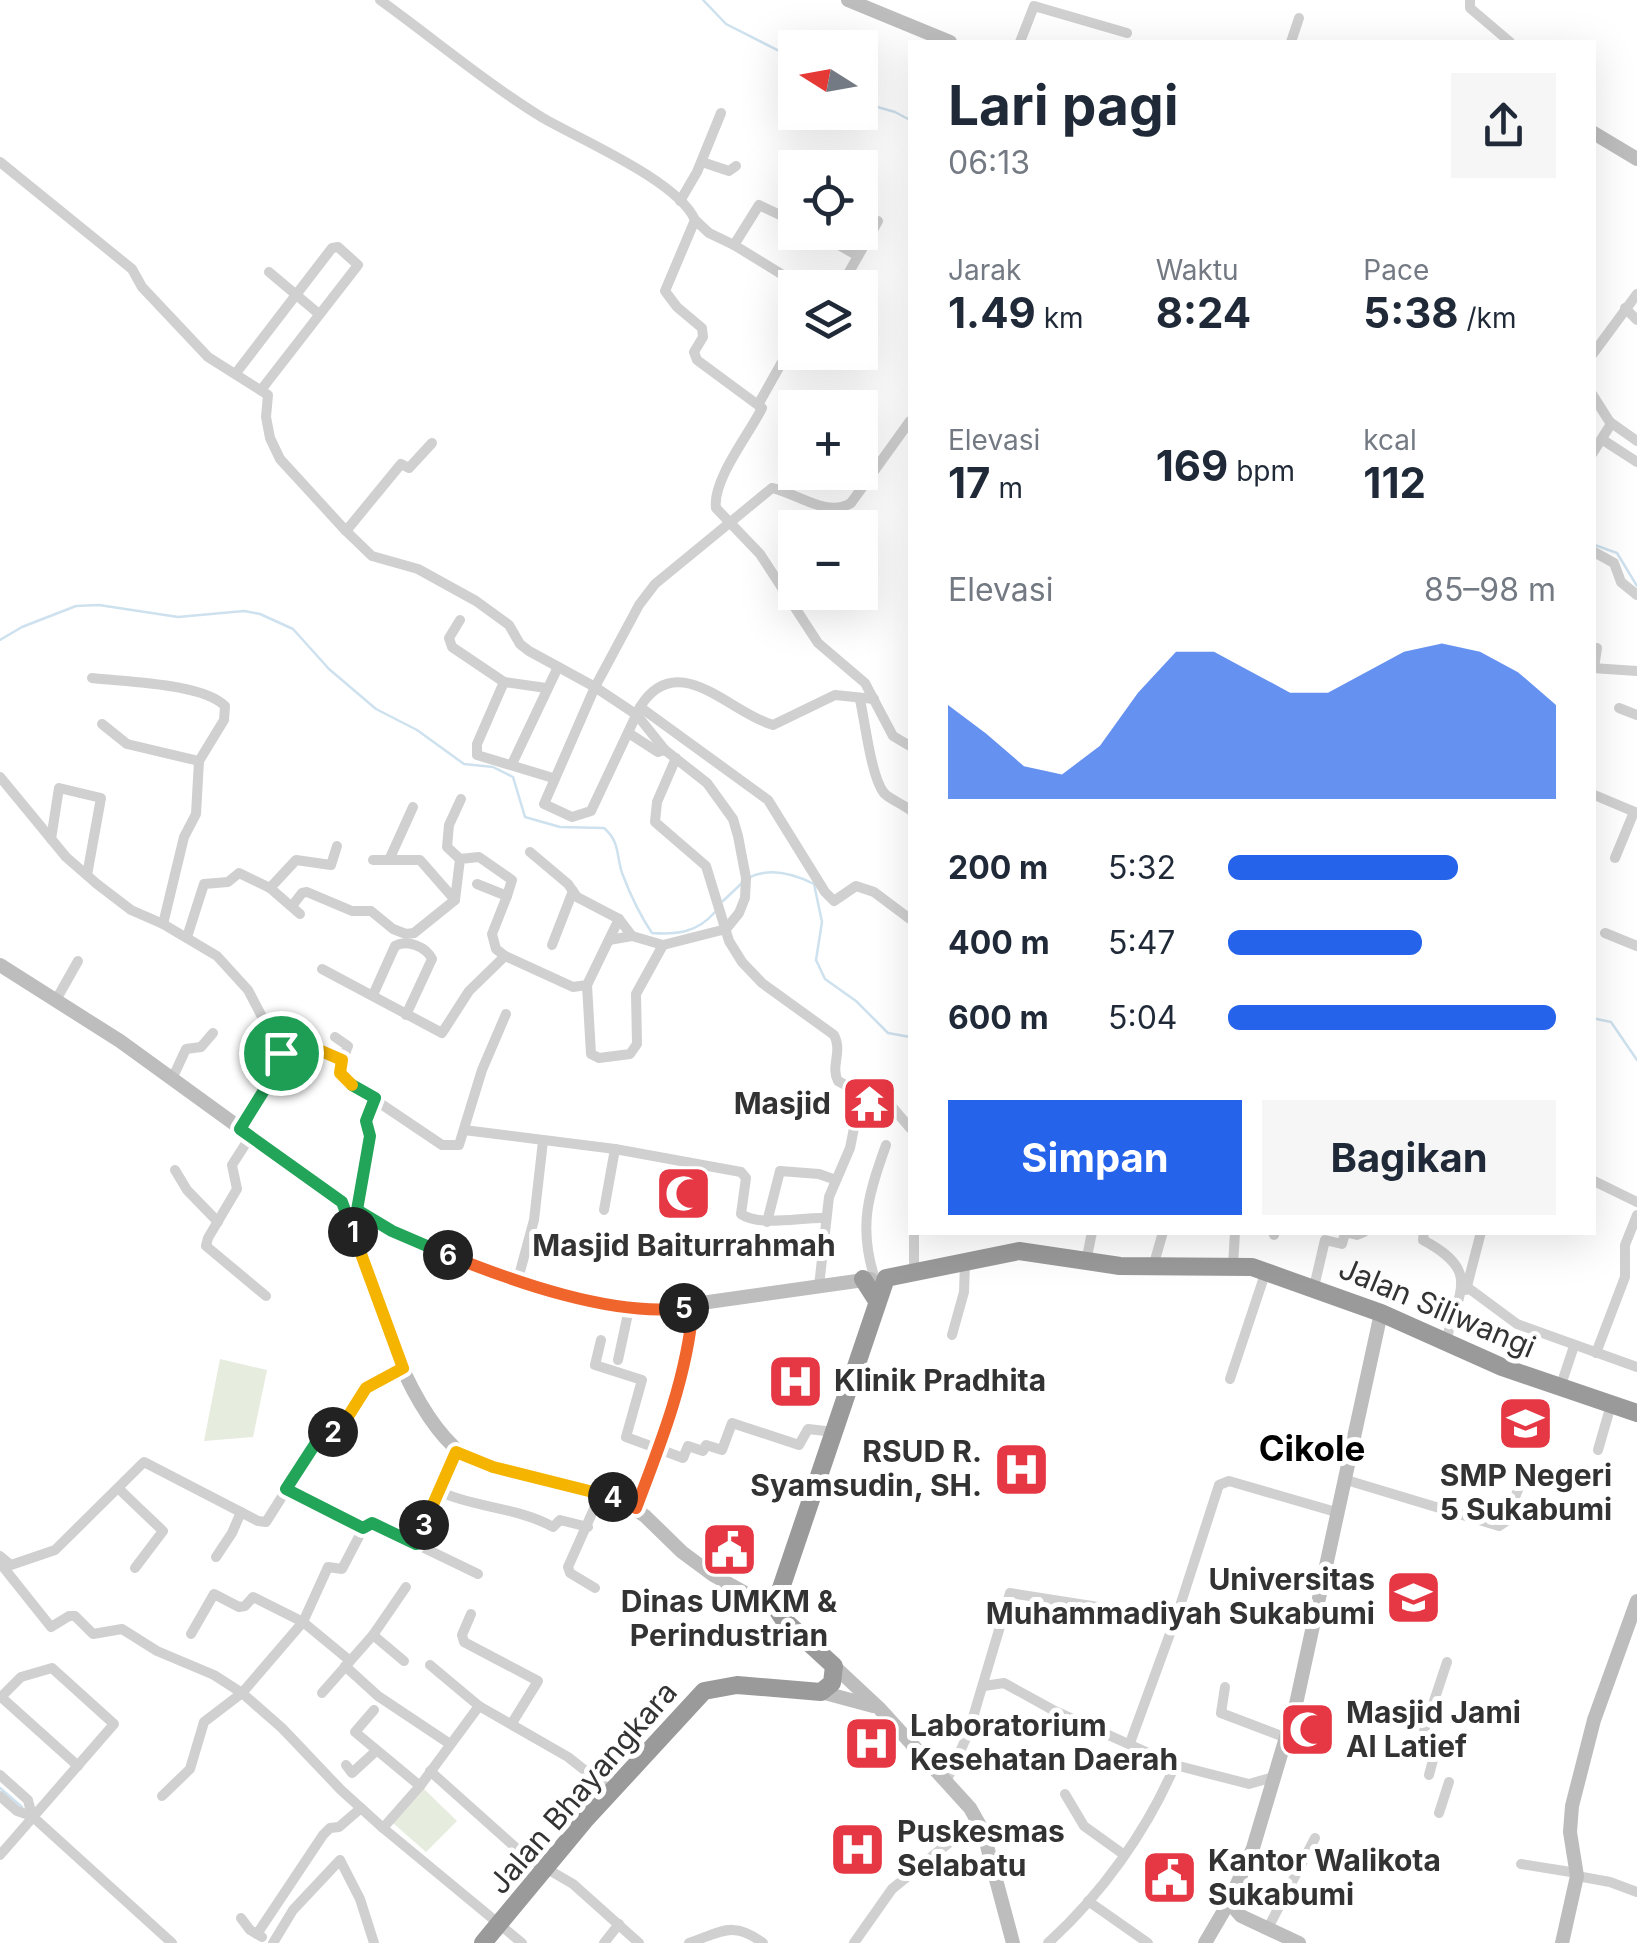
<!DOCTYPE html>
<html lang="id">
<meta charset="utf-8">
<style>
:root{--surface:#fff;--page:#f6f6f7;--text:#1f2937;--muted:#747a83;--accent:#2563eb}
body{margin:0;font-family:Inter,sans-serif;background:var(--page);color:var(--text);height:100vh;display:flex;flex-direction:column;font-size:38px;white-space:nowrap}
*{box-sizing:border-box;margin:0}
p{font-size:32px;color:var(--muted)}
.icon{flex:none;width:55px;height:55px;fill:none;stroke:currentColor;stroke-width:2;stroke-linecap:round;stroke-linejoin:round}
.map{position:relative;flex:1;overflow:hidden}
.drawer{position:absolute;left:908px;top:40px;width:688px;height:1195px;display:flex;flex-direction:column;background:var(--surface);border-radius:0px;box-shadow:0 10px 40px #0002}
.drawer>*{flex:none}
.needle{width:65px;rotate:281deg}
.tools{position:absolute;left:778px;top:30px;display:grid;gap:20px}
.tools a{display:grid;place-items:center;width:100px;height:100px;border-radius:0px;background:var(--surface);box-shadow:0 10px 40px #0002;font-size:50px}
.pin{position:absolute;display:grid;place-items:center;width:85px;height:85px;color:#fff;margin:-42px;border:5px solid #fff;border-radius:50%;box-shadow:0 2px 10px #0007}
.km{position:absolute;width:50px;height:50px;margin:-25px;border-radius:50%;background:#222;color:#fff;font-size:28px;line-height:50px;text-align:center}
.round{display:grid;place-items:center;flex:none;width:105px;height:105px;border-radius:0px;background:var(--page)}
.head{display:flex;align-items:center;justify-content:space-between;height:170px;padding:0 40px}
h1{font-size:55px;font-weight:700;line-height:75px}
.figures{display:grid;grid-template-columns:repeat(3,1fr);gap:15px;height:170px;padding:10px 40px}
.figures div{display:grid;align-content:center}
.figures b{font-size:42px;font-weight:700}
.figures small{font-size:28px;font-weight:400}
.figures p{font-size:28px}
.chart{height:280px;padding:20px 40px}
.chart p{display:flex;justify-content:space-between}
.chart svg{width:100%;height:180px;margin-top:10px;fill:var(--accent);opacity:.7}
.button{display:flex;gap:20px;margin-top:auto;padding:20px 40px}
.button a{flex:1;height:115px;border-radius:0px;background:var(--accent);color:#fff;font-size:40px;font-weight:700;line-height:115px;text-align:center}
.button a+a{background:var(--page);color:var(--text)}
ul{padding:0 40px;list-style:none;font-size:32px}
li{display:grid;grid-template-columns:160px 120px 1fr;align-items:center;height:75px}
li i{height:25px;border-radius:12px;background:var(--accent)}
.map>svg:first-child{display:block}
.green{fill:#e6ecde}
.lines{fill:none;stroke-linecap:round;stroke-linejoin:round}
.stream{stroke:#cee1ee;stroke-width:2.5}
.street{stroke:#d0d0d0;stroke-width:10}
.secondary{stroke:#bdbdbd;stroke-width:14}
.highway{stroke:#9a9a9a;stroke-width:18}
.split-1-casing{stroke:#fff;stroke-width:20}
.split-2-casing{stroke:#fff;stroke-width:20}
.split-3-casing{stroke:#fff;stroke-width:20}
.split-4-casing{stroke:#fff;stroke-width:20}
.split-5-casing{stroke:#fff;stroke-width:20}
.split-6-casing{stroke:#fff;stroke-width:20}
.split-7-casing{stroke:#fff;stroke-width:20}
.split-8-casing{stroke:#fff;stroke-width:20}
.split-1{stroke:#22a559;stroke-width:12}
.split-2{stroke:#f5b400;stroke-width:12}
.split-3{stroke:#22a559;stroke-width:12}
.split-4{stroke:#f5b400;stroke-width:12}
.split-5{stroke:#f0652b;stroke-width:12}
.split-6{stroke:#f0652b;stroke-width:12}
.split-7{stroke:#22a559;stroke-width:12}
.split-8{stroke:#f5b400;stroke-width:12}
.labels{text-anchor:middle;stroke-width:10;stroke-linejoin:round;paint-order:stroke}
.poi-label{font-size:30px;font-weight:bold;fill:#333;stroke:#fff;text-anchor:start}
.street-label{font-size:30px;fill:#333;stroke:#fff}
.quarter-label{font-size:35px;font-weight:bold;fill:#000;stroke:#fff}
</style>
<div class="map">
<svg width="1637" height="1943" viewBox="0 0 1637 1943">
<rect width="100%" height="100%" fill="#fff"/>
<!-- green -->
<g class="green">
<path d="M220,1359l47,11 -14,67 -49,4z"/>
<path d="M423,1788l34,33 -31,31 -33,-29z"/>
</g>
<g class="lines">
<!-- stream -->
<g class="stream">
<path d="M703,0l23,24 69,35"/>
<path d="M860,102l35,10 15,8"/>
<path d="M1592,544l25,9 20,33"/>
<path d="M0,640l22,-13 54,-21 23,-1 79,12 66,-6 16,3 33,15 36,40 47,40 41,21 47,34 29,3 20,10 12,40 35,10 44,1c16,14 12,26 18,45 8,21 17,41 30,60 25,2 46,-1 63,-21"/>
<path d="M748,878c21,-11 46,-4 66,6l8,38 -6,38 9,19 31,22 32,32 22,4"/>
<path d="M723,901l19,-18"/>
<path d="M1592,1018l19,4 26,38"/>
<path d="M0,1788l22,19"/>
</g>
<!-- street -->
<g class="street">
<path d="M380,0c54,39 106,83 163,118 38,22 135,63 152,102l-30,71 12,16 25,21 1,9 -9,15 3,8 65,48c-12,25 -50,72 -46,100l44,46 58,89 47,40 28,53 17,10"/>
<path d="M1470,0v8l40,34"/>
<path d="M1020,42l14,-36 93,27"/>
<path d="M1291,42l8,-24"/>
<path d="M0,162l132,107 10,18 66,70 60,38 -2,22 4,21 10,21 66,72 26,25 46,13 58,32 33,24 11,19 9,7 66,36 42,28 28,35 42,33 26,36 5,17 8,42 -1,20 -6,15 -13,16 -63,16 -31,-9 -23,4"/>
<path d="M702,162l27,9 7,-5"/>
<path d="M680,201l17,-29 24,-59"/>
<path d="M695,220l14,13 25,12 25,-40 36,17"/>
<path d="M816,232l42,24"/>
<path d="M734,245l70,43"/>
<path d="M269,272l50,42"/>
<path d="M840,288l38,-67"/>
<path d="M1625,308l12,12"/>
<path d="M1592,355l45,-61"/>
<path d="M236,373l96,-125 6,-1 20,18 -97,125"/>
<path d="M1592,394l19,30 -19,30"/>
<path d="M759,403l36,-64"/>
<path d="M1610,422l27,19"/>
<path d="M1603,440l34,22"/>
<path d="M346,531l55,-67 8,4 23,-25"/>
<path d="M1594,552l20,11 7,19 16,13"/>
<path d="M460,620l-11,18 3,9 52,35 42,6"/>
<path d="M1592,668l45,3"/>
<path d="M1594,668l3,-20"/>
<path d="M92,678c33,4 110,5 133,28l-1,14 -25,41 -3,53 -12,23 -21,87"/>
<path d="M504,682l-27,62v11l76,23"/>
<path d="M874,699l-39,-4 -62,30c-43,-12 -96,-78 -133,-18l-49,104 -19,6 -28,-13 51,-117 44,-82 16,-21 117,-96c25,5 55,30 79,15l59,-82"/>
<path d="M860,700c5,21 11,77 24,93 5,6 19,11 26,17"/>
<path d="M640,707l128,93 57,92 9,9 22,-15 18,6 36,27"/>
<path d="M1619,708l18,7"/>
<path d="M102,724l25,20 72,17"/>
<path d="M630,734l28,18 7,-2"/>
<path d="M676,758l-19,44 -2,20 51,44 23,75 13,21 20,21 72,52c9,17 -4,31 4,46l11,6 29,3 32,38"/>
<path d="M512,764l46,-97"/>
<path d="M0,777l66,80 31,27 34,26 32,14 54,32 31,34 33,63 -4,18 -37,58"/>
<path d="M1592,794l45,19"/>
<path d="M51,839l8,-51 42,10 -14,77"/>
<path d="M530,852l38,32 9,13 42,22 13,17"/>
<path d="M1615,858l19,-46"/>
<path d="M460,859l-13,-12 2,-22 12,-26"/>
<path d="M373,860h47l35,40"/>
<path d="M389,860l24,-53"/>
<path d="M477,884l30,12 -15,38 4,15 9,7"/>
<path d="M270,888l26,-28 35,5 6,-19"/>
<path d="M292,906l10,-13 5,-1 45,19h19l22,18 13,5 8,-1 41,-33 5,-41 19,-2 33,23 -5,16"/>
<path d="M1605,933l32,13"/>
<path d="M187,937l17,-53 24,-2 11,-9 31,15 30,26"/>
<path d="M552,945l21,-54"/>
<path d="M322,969l120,64 27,-42 36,-35 68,31 14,-2 32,-66"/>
<path d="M587,985l4,69 8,4 31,-4 7,-10 -1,-50 27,-49"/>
<path d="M373,995l22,-49c13,-7 31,1 37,13l-26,56"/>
<path d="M56,1000l22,-39"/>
<path d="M335,1037l13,9 -9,23 8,12 95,64h17l23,-75 24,-56"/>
<path d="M281,1053l20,11 11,-17 29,14"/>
<path d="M172,1079l14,-30 15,-2 12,-14"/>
<path d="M464,1130l151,19 126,23 5,6 -5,36c19,13 60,3 84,4"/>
<path d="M250,1137l-18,28 5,24 -29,49 -2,8 60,50"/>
<path d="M175,1170l12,20 31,32"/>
<path d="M1592,1180l45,22"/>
<path d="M357,1210l13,-74 -3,-15 8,-22"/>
<path d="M604,1210l11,-61"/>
<path d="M767,1222l13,-51 39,3 17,6"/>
<path d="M1274,1232v3"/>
<path d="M1344,1232l13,3 7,-3"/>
<path d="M1424,1232l-1,8c56,30 38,48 23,100"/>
<path d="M1086,1262l6,-30"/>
<path d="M1233,1266l2,-34"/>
<path d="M1153,1267l10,-35"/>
<path d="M914,1271v-39"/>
<path d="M518,1279l16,-59 9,-79"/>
<path d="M875,1279c-17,-52 -7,-84 11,-134"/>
<path d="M819,1286l10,-89 21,-49 12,-60"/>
<path d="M1314,1287l11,-47 17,4 3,-11"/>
<path d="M1467,1287l50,37 120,43"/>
<path d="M1466,1290l15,-58"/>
<path d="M952,1335l12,-43 1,-28"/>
<path d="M601,1340l-6,25 47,15 -16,57 57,21 5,-12 15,5 3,-6 16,5 10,-27 67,22 9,-16 26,3"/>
<path d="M1596,1353l29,-76v-32l12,-30"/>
<path d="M618,1360l11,-51"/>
<path d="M1230,1379l36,-108"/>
<path d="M1560,1388l14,-42"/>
<path d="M1598,1450l13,-45"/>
<path d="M1343,1479l156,47 6,-4 19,-47 41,7"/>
<path d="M119,1489l44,42 -28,37"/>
<path d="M286,1489l77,39"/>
<path d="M438,1491c37,17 79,16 115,36l7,-7 28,7"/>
<path d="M636,1508l46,-128 11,-73"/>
<path d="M418,1545l60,29"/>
<path d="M0,1556l11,9 44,-15 89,-88 114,59 8,1 55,-87 19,-6 27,-41 36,-20"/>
<path d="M216,1557l16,-24 9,-21"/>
<path d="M0,1563l51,64 18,-11h6l18,18 29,-5 35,22 57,24 28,18 40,35 59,62 42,38 139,115"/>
<path d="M595,1588l-25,-15 -2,-6 33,-74"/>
<path d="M471,1614l-9,21 2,7 74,39 -26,42"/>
<path d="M191,1634l23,-40 25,13 6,-1 8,-9 50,25 46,38"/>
<path d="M373,1635l31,26"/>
<path d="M430,1665l49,41"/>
<path d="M345,1666l33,30 72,48"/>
<path d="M984,1686l20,-3 49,27 122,55 74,19 25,-7"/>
<path d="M1225,1687l-4,26 63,24"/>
<path d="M322,1693l51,-58 33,-48"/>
<path d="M1,1697l77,69"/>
<path d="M0,1698l21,-21 31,-9 62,56 -114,131"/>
<path d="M374,1710l-19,22 65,54"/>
<path d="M1130,1743l49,-134 40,-124 10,-4 107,31"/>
<path d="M346,1765l6,8 24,-22"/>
<path d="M430,1771l95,85 48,28 66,59"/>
<path d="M0,1775l28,25 4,16"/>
<path d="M1429,1775l5,-19 -14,-13 27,-81"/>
<path d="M946,1782l22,-48 42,-141 101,16 35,13 4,-5 22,10"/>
<path d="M1065,1794l19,32 39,28"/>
<path d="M0,1796l17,15 15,5 140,127"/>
<path d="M162,1796l28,-27 14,-47 38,-29 61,-71 25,-55 14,2 23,-44 7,-2 46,22 38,-94"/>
<path d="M1439,1813l10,-31"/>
<path d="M383,1828l37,-42 59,-80 89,51 43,34"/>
<path d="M1521,1864l56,9"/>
<path d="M1577,1876l33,6 27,10"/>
<path d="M1088,1901l60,42"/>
<path d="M241,1918l9,12 12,7"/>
<path d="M1268,1928l47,-90"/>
<path d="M257,1934l66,-99 7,-7 9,-1 22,-19"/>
<path d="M273,1943l20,-33 47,-50 20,39 14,44"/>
<path d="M604,1943l15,-19"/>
<path d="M689,1943c32,-11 44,-23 74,0"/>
<path d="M854,1943l38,-54 85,-69"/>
<path d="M1048,1943c53,-48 99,-112 127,-178"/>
</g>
<!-- secondary -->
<g class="secondary">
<path d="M848,0l102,42"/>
<path d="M1592,132l45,27"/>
<path d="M0,965l120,76 222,161 50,29 68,29 107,34 78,17 226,-32"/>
<path d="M342,1202c28,74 61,217 130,259l151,40 22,15 37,36 31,23 65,36"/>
<path d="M834,1666l45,42 91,100 13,23 30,112"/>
<path d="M821,1692l52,14"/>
<path d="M1229,1902l12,14 58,27"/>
<path d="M1205,1943l24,-41 24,-54 43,-144 85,-391"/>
<path d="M1562,1943l15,-67 -7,-44 2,-26 22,-86 43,-119"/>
</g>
<!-- highway -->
<g class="highway">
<path d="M863,1279l14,22"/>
<path d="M483,1943l102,-123 119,-129 33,-6 84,7 11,-9 2,-17 -50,-46 -6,-9 -1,-11 109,-322 133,-27 101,15 132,1 129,46 121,54 135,46"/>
</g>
</g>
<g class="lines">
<defs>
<path id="split-1" d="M281,1053l-5,18 -36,58 102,73 11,30"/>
<path id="split-2" d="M333,1432l9,-6 24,-38 37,-20 -50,-136"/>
<path id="split-3" d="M333,1432l-12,3 -35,54 77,39 9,-5 44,21 8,-19"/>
<path id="split-4" d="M424,1525l32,-73 37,15 120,30"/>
<path id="split-5" d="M613,1497l23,11c25,-65 51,-131 57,-201l-9,1"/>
<path id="split-6" d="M448,1255c67,27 165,62 236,53"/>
<path id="split-7" d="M352,1085l23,13 -9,23 4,15 -13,74 35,21 56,24"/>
<path id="split-8" d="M281,1053l20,11 11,-17 30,13 -2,13 12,12"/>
</defs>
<!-- split-1 casing -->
<use href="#split-1" class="split-1-casing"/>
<!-- split-2 casing -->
<use href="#split-2" class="split-2-casing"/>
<!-- split-3 casing -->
<use href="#split-3" class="split-3-casing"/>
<!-- split-4 casing -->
<use href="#split-4" class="split-4-casing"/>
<!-- split-5 casing -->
<use href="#split-5" class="split-5-casing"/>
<!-- split-6 casing -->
<use href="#split-6" class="split-6-casing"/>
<!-- split-7 casing -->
<use href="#split-7" class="split-7-casing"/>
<!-- split-8 casing -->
<use href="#split-8" class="split-8-casing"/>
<!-- split-1 -->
<use href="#split-1" class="split-1"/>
<!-- split-2 -->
<use href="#split-2" class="split-2"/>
<!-- split-3 -->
<use href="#split-3" class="split-3"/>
<!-- split-4 -->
<use href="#split-4" class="split-4"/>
<!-- split-5 -->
<use href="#split-5" class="split-5"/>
<!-- split-6 -->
<use href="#split-6" class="split-6"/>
<!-- split-7 -->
<use href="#split-7" class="split-7"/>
<!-- split-8 -->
<use href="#split-8" class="split-8"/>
</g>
<!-- icons -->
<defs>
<symbol id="temple-square" viewBox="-11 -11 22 22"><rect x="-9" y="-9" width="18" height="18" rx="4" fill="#e63844" stroke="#fff"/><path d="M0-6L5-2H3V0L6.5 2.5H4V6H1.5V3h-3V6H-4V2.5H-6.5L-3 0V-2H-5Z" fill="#fff"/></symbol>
<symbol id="mosque-square" viewBox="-11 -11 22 22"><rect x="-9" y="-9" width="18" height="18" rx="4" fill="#e63844" stroke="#fff"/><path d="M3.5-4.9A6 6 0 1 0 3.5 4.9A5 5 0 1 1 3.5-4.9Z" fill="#fff"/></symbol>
<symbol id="hospital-square" viewBox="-11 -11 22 22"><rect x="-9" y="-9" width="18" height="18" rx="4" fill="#e63844" stroke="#fff"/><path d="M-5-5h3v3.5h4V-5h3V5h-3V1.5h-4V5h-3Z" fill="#fff"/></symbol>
<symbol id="school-square" viewBox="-11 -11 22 22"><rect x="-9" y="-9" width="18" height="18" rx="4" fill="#e63844" stroke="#fff"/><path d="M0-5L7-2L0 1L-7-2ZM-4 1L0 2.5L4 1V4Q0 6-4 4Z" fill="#fff"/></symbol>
<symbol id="civic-square" viewBox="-11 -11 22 22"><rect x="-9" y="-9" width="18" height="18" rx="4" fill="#e63844" stroke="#fff"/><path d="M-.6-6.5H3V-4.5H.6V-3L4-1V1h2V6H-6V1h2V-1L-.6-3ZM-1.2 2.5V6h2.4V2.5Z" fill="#fff"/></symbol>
<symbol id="university-square" viewBox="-11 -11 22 22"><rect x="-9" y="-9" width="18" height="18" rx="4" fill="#e63844" stroke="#fff"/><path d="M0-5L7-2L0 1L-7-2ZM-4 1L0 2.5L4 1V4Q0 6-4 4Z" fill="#fff"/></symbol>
</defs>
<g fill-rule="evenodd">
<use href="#temple-square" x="838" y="1072" width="63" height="63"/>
<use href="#mosque-square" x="652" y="1162" width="63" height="63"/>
<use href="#hospital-square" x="764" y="1350" width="63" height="63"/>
<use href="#school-square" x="1494" y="1392" width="63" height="63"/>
<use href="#hospital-square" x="990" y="1438" width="63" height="63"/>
<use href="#civic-square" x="698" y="1518" width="63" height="63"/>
<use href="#university-square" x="1382" y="1566" width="63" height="63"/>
<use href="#mosque-square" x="1276" y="1698" width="63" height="63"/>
<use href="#hospital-square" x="840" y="1712" width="63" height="63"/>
<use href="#hospital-square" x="826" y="1818" width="63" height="63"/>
<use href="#civic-square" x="1138" y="1846" width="63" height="63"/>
</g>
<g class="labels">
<!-- poi labels -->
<g class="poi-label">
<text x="831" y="1114" text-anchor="end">Masjid</text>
<text x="684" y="1256" text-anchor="middle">Masjid Baiturrahmah</text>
<text x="834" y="1391">Klinik Pradhita</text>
<text x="982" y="1462" text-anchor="end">RSUD R.<tspan x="982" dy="34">Syamsudin, SH.</tspan></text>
<text x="1526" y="1486" text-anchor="middle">SMP Negeri<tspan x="1526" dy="34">5 Sukabumi</tspan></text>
<text x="1375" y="1590" text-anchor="end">Universitas<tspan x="1375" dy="34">Muhammadiyah Sukabumi</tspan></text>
<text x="729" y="1612" text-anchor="middle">Dinas UMKM &amp;<tspan x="729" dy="34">Perindustrian</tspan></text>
<text x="1346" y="1723">Masjid Jami<tspan x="1346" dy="34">Al Latief</tspan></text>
<text x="910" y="1736">Laboratorium<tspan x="910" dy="34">Kesehatan Daerah</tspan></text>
<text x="897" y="1842">Puskesmas<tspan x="897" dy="34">Selabatu</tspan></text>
<text x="1208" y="1871">Kantor Walikota<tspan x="1208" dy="34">Sukabumi</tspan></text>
</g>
<!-- street labels -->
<g class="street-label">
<text transform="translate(1437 1308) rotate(23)" y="10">Jalan Siliwangi</text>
<text transform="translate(583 1788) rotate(-49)" y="10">Jalan Bhayangkara</text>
</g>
<!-- quarter labels -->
<g class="quarter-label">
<text x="1312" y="1461">Cikole</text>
</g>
</g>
</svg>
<div class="tools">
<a><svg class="needle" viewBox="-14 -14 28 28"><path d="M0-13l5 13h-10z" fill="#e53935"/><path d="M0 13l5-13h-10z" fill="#747a83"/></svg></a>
<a><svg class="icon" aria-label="locate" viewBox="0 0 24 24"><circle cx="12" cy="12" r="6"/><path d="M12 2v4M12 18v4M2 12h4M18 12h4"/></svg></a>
<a><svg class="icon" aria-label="layers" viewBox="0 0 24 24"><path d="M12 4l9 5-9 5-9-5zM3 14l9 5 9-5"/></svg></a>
<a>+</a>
<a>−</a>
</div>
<div class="pin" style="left:281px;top:1053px;background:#1e9e55"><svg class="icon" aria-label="arrive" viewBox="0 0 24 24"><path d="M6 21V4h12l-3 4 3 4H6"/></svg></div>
<b class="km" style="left:353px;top:1232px">1</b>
<b class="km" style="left:333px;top:1432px">2</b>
<b class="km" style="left:424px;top:1525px">3</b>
<b class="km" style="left:613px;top:1497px">4</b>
<b class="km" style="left:684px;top:1308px">5</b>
<b class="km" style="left:448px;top:1255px">6</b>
<section class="drawer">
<div class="head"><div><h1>Lari pagi</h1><p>06:13</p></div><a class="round"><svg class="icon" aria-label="share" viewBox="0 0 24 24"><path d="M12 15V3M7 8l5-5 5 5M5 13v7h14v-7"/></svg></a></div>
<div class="figures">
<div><p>Jarak</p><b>1.49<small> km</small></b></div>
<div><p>Waktu</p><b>8:24</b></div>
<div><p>Pace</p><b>5:38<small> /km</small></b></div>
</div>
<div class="figures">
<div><p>Elevasi</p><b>17<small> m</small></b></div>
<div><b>169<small> bpm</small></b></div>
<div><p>kcal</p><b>112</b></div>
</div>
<div class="chart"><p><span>Elevasi</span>85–98 m</p>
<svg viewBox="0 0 160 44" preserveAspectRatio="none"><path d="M0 44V21L10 28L20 36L30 38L40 31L50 18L60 8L70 8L80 13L90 18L100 18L110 13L120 8L130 6L140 8L150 13L160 21V44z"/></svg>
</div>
<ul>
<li><b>200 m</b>5:32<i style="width:70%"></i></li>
<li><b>400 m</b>5:47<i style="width:59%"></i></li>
<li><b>600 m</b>5:04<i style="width:100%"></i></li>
</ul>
<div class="button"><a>Simpan</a><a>Bagikan</a></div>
</section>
</div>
